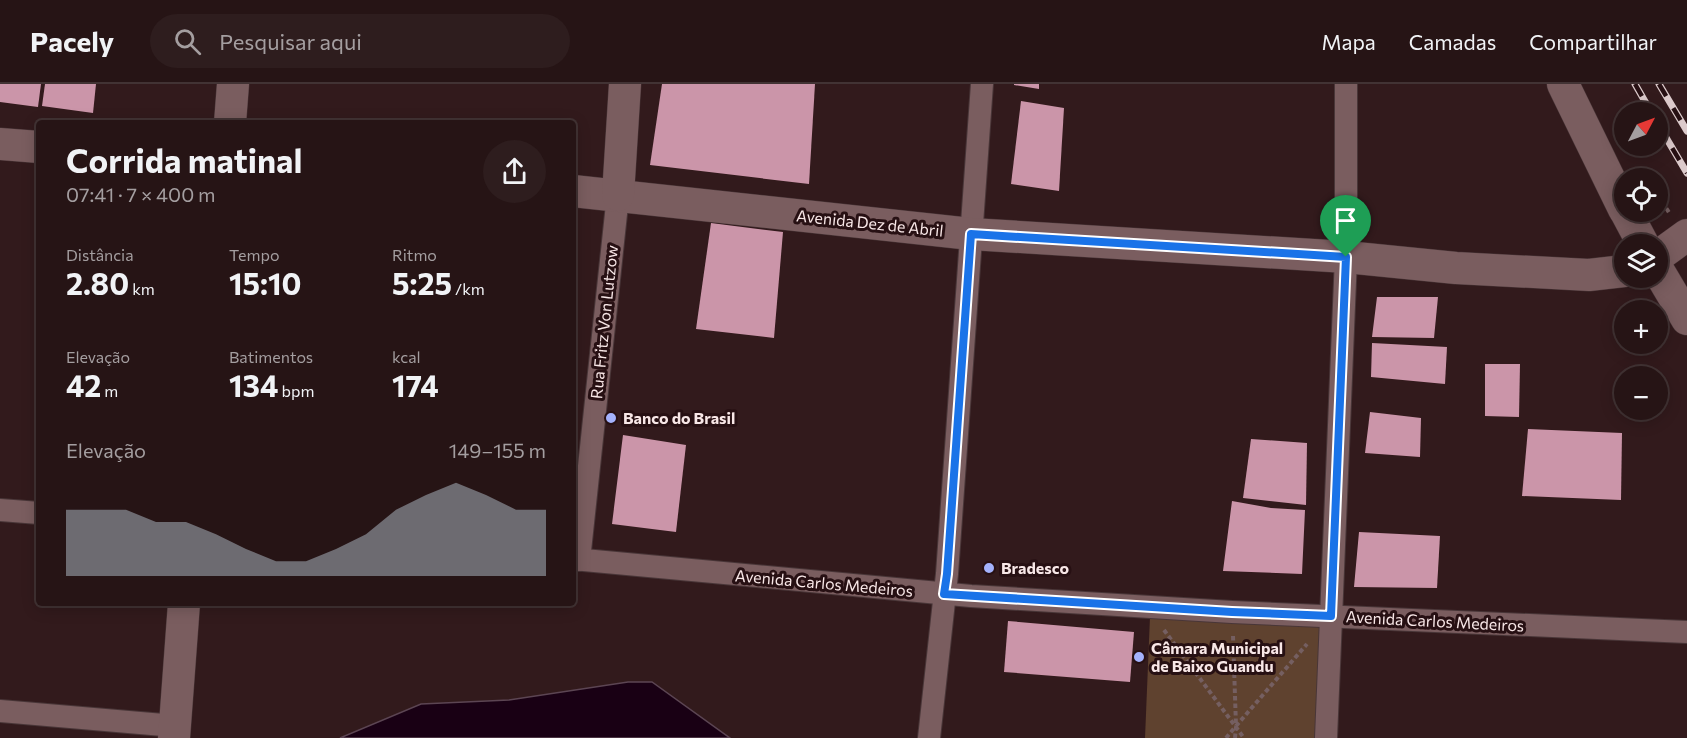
<!DOCTYPE html>
<html lang="pt">
<meta charset="utf-8">
<style>
:root{--surface:#261415;--page:#2e1d1e;--text:#f1f3f6;--muted:#a49ea0;--line:#423334;--accent:#8c9099}
body{margin:0;font-family:Commissioner,sans-serif;background:var(--page);color:var(--text);height:100vh;display:flex;flex-direction:column;font-size:22px;white-space:nowrap}
*{box-sizing:border-box;margin:0}
p{font-size:20px;color:var(--muted)}
.icon{flex:none;width:33px;height:33px;fill:none;stroke:currentColor;stroke-width:2;stroke-linecap:round;stroke-linejoin:round}
.map{position:relative;flex:1;overflow:hidden}
.panel{position:absolute;left:36px;top:36px;width:540px;height:486px;display:flex;flex-direction:column;background:var(--surface);border-radius:6px;box-shadow:0 3px 15px #0003,0 0 0 2px var(--line)}
.panel>*{flex:none}
.needle{width:39px;rotate:49deg}
.fabs{position:absolute;left:1614px;top:18px;display:grid;gap:12px}
.fabs a{display:grid;place-items:center;width:54px;height:54px;border-radius:50%;background:var(--surface);box-shadow:0 3px 15px #0003,0 0 0 2px var(--line);font-size:30px}
.pin{position:absolute;display:grid;place-items:center;width:51px;height:51px;color:#fff;margin:-62px -26px;border-radius:50% 50% 50% 0;rotate:-45deg;box-shadow:0 0 6px #0007}
.pin .icon{rotate:45deg}
.round{display:grid;place-items:center;flex:none;width:63px;height:63px;border-radius:32px;background:var(--page)}
.overview{display:flex;align-items:center;justify-content:space-between;height:102px;padding:0 30px}
h1{font-size:33px;font-weight:700;line-height:45px}
.stats{display:grid;grid-template-columns:repeat(3,1fr);gap:9px;height:102px;padding:6px 30px}
.stats div{display:grid;align-content:center}
.stats b{font-size:30px;font-weight:700}
.stats small{font-size:16px;font-weight:400}
.stats p{font-size:16px}
.chart{height:168px;padding:12px 30px}
.chart p{display:flex;justify-content:space-between}
.chart svg{width:100%;height:108px;margin-top:6px;fill:var(--accent);opacity:.7}
header{display:flex;align-items:center;gap:36px;box-sizing:border-box;height:84px;padding:0 30px;background:var(--surface);border-bottom:2px solid var(--line)}
header strong{font-size:28px}
nav{display:flex;gap:33px;margin-inline-start:auto;font-size:21px}
.search{width:420px;height:54px;background:var(--page);display:flex;align-items:center;gap:15px;box-sizing:border-box;padding:0 21px;border-radius:33px;color:var(--muted);font-size:22px}
.map>svg:first-child{display:block}
.green{fill:#5f422f}
.water{fill:#190014;stroke:#5c4553;stroke-width:1.5}
.building{fill:#cb95a9}
.lines{fill:none;stroke-linecap:round;stroke-linejoin:round}
.street-casing{stroke:#493638;stroke-width:24}
.secondary-casing{stroke:#493638;stroke-width:33}
.path{stroke:#755f61;stroke-width:4;stroke-dasharray:4.5 3;stroke-linecap:butt}
.street{stroke:#7a5d5f;stroke-width:22}
.secondary{stroke:#7a5d5f;stroke-width:32}
.rail-casing{stroke:#dccacb;stroke-width:7}
.rail{stroke:#271013;stroke-width:4.5;stroke-dasharray:14;stroke-linecap:butt}
.route-casing{stroke:#fff;stroke-width:12}
.route{stroke:#1a73e8;stroke-width:8}
.poi-dot{fill:#a4b2fc;stroke:#271013;stroke-width:2}
.labels{text-anchor:middle;stroke-width:6;stroke-linejoin:round;paint-order:stroke}
.street-label{font-size:16px;fill:#f8e7e7;stroke:#271013}
.poi-label{font-size:16px;font-weight:bold;fill:#f8e7e7;stroke:#271013;text-anchor:start}
</style>
<header>
<strong>Pacely</strong>
<div class="search"><svg class="icon" aria-label="search" viewBox="0 0 24 24"><circle cx="10" cy="10" r="6"/><path d="M15 15l6 6"/></svg>Pesquisar aqui</div>
<nav><a>Mapa</a><a>Camadas</a><a>Compartilhar</a></nav>
</header>
<div class="map">
<svg width="1687" height="654" viewBox="0 0 1687 654">
<rect width="100%" height="100%" fill="#321a1c"/>
<!-- green -->
<path class="green" d="M1150,533l174,9 -5,112h-174z"/>
<!-- water -->
<path class="water" d="M628,598h24l78,56h-390l81,-34 88,-4z"/>
<!-- building -->
<g class="building">
<path d="M0,0h41l-3,23 -38,-5z"/>
<path d="M45,0h51l-3,29 -51,-7z"/>
<path d="M662,0h153l-6,100 -159,-19z"/>
<path d="M1014,0h25v5l-25,-4z"/>
<path d="M1021,17l43,7 -5,83 -48,-7z"/>
<path d="M711,139l72,9 -9,106 -78,-9z"/>
<path d="M1377,213h61l-4,41 -62,-1z"/>
<path d="M1372,259l75,4 -2,37 -74,-7z"/>
<path d="M1485,280h35l-1,53 -34,-1z"/>
<path d="M1370,328l51,6 -1,39 -55,-4z"/>
<path d="M1528,345l94,4 -1,67 -99,-4z"/>
<path d="M623,351l63,10 -10,87 -64,-8z"/>
<path d="M1251,355l56,4 -1,62 -63,-7z"/>
<path d="M1232,417l39,7 34,2 -3,64 -79,-3z"/>
<path d="M1359,448l81,4 -3,52 -83,-1z"/>
<path d="M1008,537l126,11 -4,50 -126,-10z"/>
</g>
<g class="lines">
<defs>
<g id="street">
<path d="M0,426l39,3"/>
<path d="M573,475l398,37 261,16 455,20"/>
<path d="M579,476l39,-365"/>
<path d="M0,627l175,15"/>
<path d="M929,654l18,-164 35,-490"/>
<path d="M1326,654l20,-481v-173"/>
</g>
<g id="secondary">
<path d="M1563,0l61,125"/>
<path d="M230,39l3,-39"/>
<path d="M0,60l39,3"/>
<path d="M573,107l398,43 375,23 110,11 133,7 35,-4"/>
<path d="M618,111l7,-111"/>
<path d="M1626,128l17,32"/>
<path d="M1658,172l29,-21"/>
<path d="M1658,186l29,49"/>
<path d="M174,654l10,-135"/>
</g>
</defs>
<!-- street casing -->
<use href="#street" class="street-casing"/>
<!-- secondary casing -->
<use href="#secondary" class="secondary-casing"/>
<!-- path -->
<g class="path">
<path d="M1658,112l12,18"/>
<path d="M1164,546l80,108"/>
<path d="M1233,552l3,90 71,-82"/>
<path d="M1226,654l10,-12"/>
<path d="M1235,654l1,-11"/>
</g>
<!-- street -->
<use href="#street" class="street"/>
<!-- secondary -->
<use href="#secondary" class="secondary"/>
<defs>
<g id="rail">
<path d="M1635,0l16,28"/>
<path d="M1659,0l28,47"/>
<path d="M1658,40l29,49"/>
</g>
</defs>
<!-- rail casing -->
<use href="#rail" class="rail-casing"/>
<!-- rail -->
<use href="#rail" class="rail"/>
</g>
<g class="lines">
<defs>
<path id="route" d="M971,150l375,23 -15,359 -99,-4 -288,-18 3,-20z"/>
</defs>
<!-- route casing -->
<use href="#route" class="route-casing"/>
<!-- route -->
<use href="#route" class="route"/>
</g>
<!-- markers -->
<g class="poi-dot">
<circle cx="611" cy="334" r="6"/>
<circle cx="989" cy="484" r="6"/>
<circle cx="1139" cy="573" r="6"/>
</g>
<g class="labels">
<!-- street labels -->
<g class="street-label">
<text transform="translate(870 139) rotate(6)" y="6">Avenida Dez de Abril</text>
<text transform="translate(604 238) rotate(-84)" y="6">Rua Fritz Von Lutzow</text>
<text transform="translate(824 499) rotate(5)" y="6">Avenida Carlos Medeiros</text>
<text transform="translate(1435 537) rotate(3)" y="6">Avenida Carlos Medeiros</text>
</g>
<!-- poi labels -->
<g class="poi-label">
<text x="623" y="340">Banco do Brasil</text>
<text x="1001" y="490">Bradesco</text>
<text x="1151" y="570">Câmara Municipal<tspan x="1151" dy="18">de Baixo Guandu</tspan></text>
</g>
</g>
</svg>
<div class="fabs">
<a><svg class="needle" viewBox="-14 -14 28 28"><path d="M0-13l5 13h-10z" fill="#e53935"/><path d="M0 13l5-13h-10z" fill="#a49ea0"/></svg></a>
<a><svg class="icon" aria-label="locate" viewBox="0 0 24 24"><circle cx="12" cy="12" r="6"/><path d="M12 2v4M12 18v4M2 12h4M18 12h4"/></svg></a>
<a><svg class="icon" aria-label="layers" viewBox="0 0 24 24"><path d="M12 4l9 5-9 5-9-5zM3 14l9 5 9-5"/></svg></a>
<a>+</a>
<a>−</a>
</div>
<div class="pin" style="left:1346px;top:173px;background:#1e9e55"><svg class="icon" aria-label="arrive" viewBox="0 0 24 24"><path d="M6 21V4h12l-3 4 3 4H6"/></svg></div>
<section class="panel">
<div class="overview"><div><h1>Corrida matinal</h1><p>07:41 · 7 × 400 m</p></div><a class="round"><svg class="icon" aria-label="share" viewBox="0 0 24 24"><path d="M12 15V3M7 8l5-5 5 5M5 13v7h14v-7"/></svg></a></div>
<div class="stats">
<div><p>Distância</p><b>2.80<small> km</small></b></div>
<div><p>Tempo</p><b>15:10</b></div>
<div><p>Ritmo</p><b>5:25<small> /km</small></b></div>
</div>
<div class="stats">
<div><p>Elevação</p><b>42<small> m</small></b></div>
<div><p>Batimentos</p><b>134<small> bpm</small></b></div>
<div><p>kcal</p><b>174</b></div>
</div>
<div class="chart"><p><span>Elevação</span>149–155 m</p>
<svg viewBox="0 0 160 44" preserveAspectRatio="none"><path d="M0 44V17L10 17L20 17L30 22L40 22L50 27L60 33L70 38L80 38L90 33L100 27L110 17L120 11L130 6L140 11L150 17L160 17V44z"/></svg>
</div>
</section>
</div>
